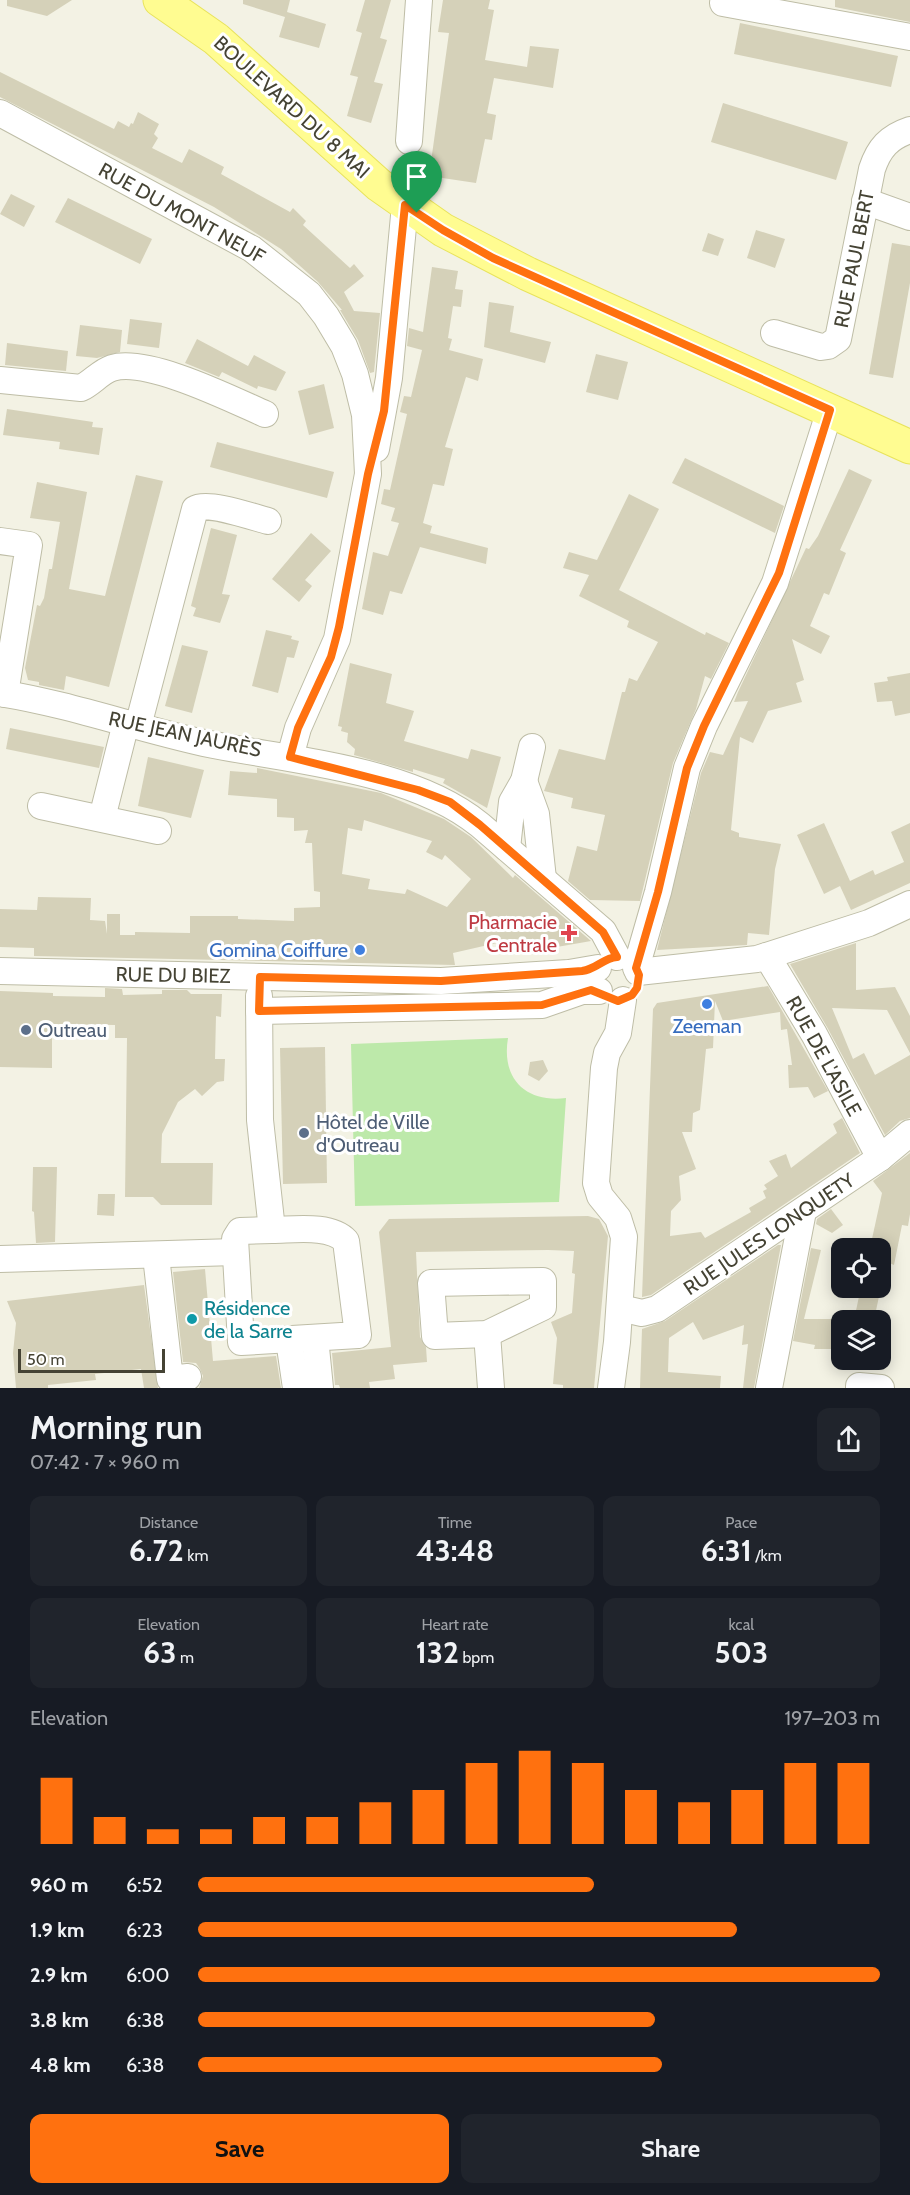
<!DOCTYPE html>
<meta charset="utf-8">
<style>
:root{--surface:#171b24;--page:#20242c;--text:#f1f3f6;--muted:#9ea1a6;--accent:#ff710f}
body{margin:0;font-family:Cabin,sans-serif;background:var(--page);color:var(--text);height:100vh;display:flex;flex-direction:column;font-size:22px;white-space:nowrap}
*{box-sizing:border-box;margin:0}
p{font-size:20px;color:var(--muted)}
.icon{flex:none;width:33px;height:33px;fill:none;stroke:currentColor;stroke-width:2;stroke-linecap:round;stroke-linejoin:round}
.map{position:relative;height:1388px;overflow:hidden}
.sheet{display:flex;flex-direction:column;background:var(--surface);flex:1}
.sheet>*{flex:none}
.tools{position:absolute;left:831px;top:1238px;display:grid;gap:12px}
.tools a{display:grid;place-items:center;width:60px;height:60px;border-radius:12px;background:var(--surface);box-shadow:0 3px 15px #0003;font-size:30px}
.scale{position:absolute;left:18px;bottom:15px;width:147px;box-sizing:border-box;padding-left:6px;border:3px solid #454334;border-top:0;font-size:16px;line-height:21px;white-space:nowrap;color:#454334;-webkit-text-stroke:4px #fff;paint-order:stroke}
.pin{position:absolute;display:grid;place-items:center;width:51px;height:51px;color:#fff;margin:-62px -26px;border-radius:50% 50% 50% 0;rotate:-45deg;box-shadow:0 0 6px #0007}
.pin .icon{rotate:45deg}
.round{display:grid;place-items:center;flex:none;width:63px;height:63px;border-radius:12px;background:var(--page)}
.head{display:flex;align-items:center;justify-content:space-between;height:102px;padding:0 30px}
h1{font-size:33px;font-weight:700;line-height:45px}
.figures{display:grid;grid-template-columns:repeat(3,1fr);gap:9px;height:102px;padding:6px 30px}
.figures div{display:grid;align-content:center;border-radius:12px;background:var(--page);text-align:center}
.figures b{font-size:30px;font-weight:700}
.figures small{font-size:16px;font-weight:400}
.figures p{font-size:16px}
.chart{height:168px;padding:12px 30px}
.chart p{display:flex;justify-content:space-between}
.chart svg{width:100%;height:108px;margin-top:6px;stroke:var(--accent);stroke-width:6}
.action{display:flex;gap:12px;margin-top:auto;padding:12px 30px}
.action a{flex:1;height:69px;border-radius:12px;background:var(--accent);color:#111;font-size:24px;font-weight:700;line-height:69px;text-align:center}
.action a+a{background:var(--page);color:var(--text)}
ul{padding:0 30px;list-style:none;font-size:20px}
li{display:grid;grid-template-columns:96px 72px 1fr;align-items:center;height:45px}
li i{height:15px;border-radius:8px;background:var(--accent)}
.map>svg:first-child{display:block}
.green{fill:#bde9aa}
.building{fill:#d5d1b9;fill-rule:evenodd}
.lines{fill:none;stroke-linecap:round;stroke-linejoin:round}
.minor-casing{stroke:#bebda6;stroke-width:28}
.major-casing{stroke:#e8e35c;stroke-width:35}
.minor{stroke:#fff;stroke-width:26}
.major{stroke:#fffc91;stroke-width:33}
.route-casing{stroke:#fff;stroke-width:12}
.route{stroke:#ff710f;stroke-width:8}
.health-dot{fill:#e0444e;stroke:#fff;stroke-width:2}
.shop-dot{fill:#3f7fe0;stroke:#fff;stroke-width:2}
.service-dot{fill:#5c6f8a;stroke:#fff;stroke-width:2}
.culture-dot{fill:#0f9aa8;stroke:#fff;stroke-width:2}
.labels{text-anchor:middle;stroke-width:6;stroke-linejoin:round;paint-order:stroke}
.street-label{font-size:20px;fill:#454334;stroke:#fff}
.health-label{font-size:20px;fill:#be3a42;stroke:#fff;text-anchor:end}
.shop-label{font-size:20px;fill:#366cbe;stroke:#fff;text-anchor:end}
.service-label{font-size:20px;fill:#4e5e75;stroke:#fff;text-anchor:start}
.culture-label{font-size:20px;fill:#0d838f;stroke:#fff;text-anchor:start}
</style>
<div class="map">
<svg width="910" height="1388" viewBox="0 0 910 1388">
<rect width="100%" height="100%" fill="#f3f2e4"/>
<!-- green -->
<path class="green" d="M508,1038c-7,41 18,65 58,60l-7,104 -204,4 -4,-162z"/>
<!-- building -->
<g class="building">
<path d="M7,0h65l-25,16 -40,-10z"/>
<path d="M243,0h47l-3,12 39,12 -7,24 -40,-11 6,-20 -42,-13z"/>
<path d="M365,0h26l-11,38 7,2 -13,42 9,2 -12,39 -24,-7 11,-39 -8,-2 12,-42 -6,-2z"/>
<path d="M443,0h47l-2,9 6,1 -9,50 42,7 3,-21 29,3 -6,39 -59,-10 -7,35 9,2 -4,25 -7,-1 -9,44 -47,-7 20,-143 -11,-1z"/>
<path d="M835,0h75v22l-75,-15z"/>
<path d="M740,23l158,33 -7,31 -157,-33z"/>
<path d="M0,72l114,57 4,-8 11,6 2,-4 2,1 5,-12 21,12 -5,10 4,4 -6,10 30,15 7,-14 35,18 -3,7 69,38 3,-4 13,13 -3,4 47,43 4,-4 10,12 -20,16 10,19 26,2 -6,59 -4,1 -12,-33 -18,-30h2l-24,-28 -37,-33 -67,-42 -214,-110z"/>
<path d="M723,103l125,39 -12,38 -125,-38z"/>
<path d="M11,194l24,12 -11,21 -24,-13z"/>
<path d="M68,198l84,41 -12,25 -85,-42z"/>
<path d="M756,230l29,9 -10,29 -28,-10z"/>
<path d="M708,233l16,6 -6,17 -16,-5z"/>
<path d="M892,243l18,3v37l-17,95 -24,-4z"/>
<path d="M432,267l26,4 -3,18 8,1 -2,17 -8,-1 -5,32 4,1 -3,11 34,9 -5,22 -12,-4 -21,70 8,2 -9,37 -11,-2 -10,39 9,3 -2,7 58,15 -2,16 -66,-17 -18,47 -12,-3 -7,24 -21,-6 11,-57 15,4 11,-33 -8,-2 4,-13 -14,-4 3,-15 6,1 17,-76 -7,-2 4,-16 7,1 11,-47 -15,-4 2,-18 14,4z"/>
<path d="M489,302l25,4 -4,26 41,10 -6,21 -61,-16z"/>
<path d="M130,319l32,4 -3,25 -32,-4z"/>
<path d="M80,325l42,5 -2,22 -23,6 -21,-2z"/>
<path d="M197,339l51,27 6,-11 32,17 -10,19 -18,-5 -1,3 -35,-17 -3,5 -34,-14z"/>
<path d="M7,343l61,8 -2,20 -61,-6z"/>
<path d="M596,354l32,8 -10,38 -32,-8z"/>
<path d="M324,384l10,44 -25,7 -11,-44z"/>
<path d="M7,409l86,13 -1,5 11,1 -4,27 -40,-6 1,-7 -57,-7z"/>
<path d="M217,442l117,30 -7,26 -117,-31z"/>
<path d="M685,458l99,48 -9,27 -103,-50z"/>
<path d="M849,469l23,11 -32,70 6,3 -17,42 -5,-2 -14,33 20,10 -9,18 -29,-15 12,41 -8,3 6,19 -34,9 -15,32 -13,-6 -9,93 8,3v4l42,7 -6,25 -6,66 -21,-2 -1,12 -90,5 44,-177 9,-21 13,3 25,-54 -14,1 4,-10 68,-144 3,1 9,-13z"/>
<path d="M136,475l27,6 -54,206 -43,-11 -2,14 -25,-5v-3l-11,-2 -3,-12 12,-63 3,1 4,-8 5,-29h3l8,-47 -30,-4 7,-36 50,10 -18,97 36,7z"/>
<path d="M629,494l30,15 -40,81 86,45 1,-3 23,11 -18,36 -6,-3 -9,33 -23,54 -33,138 -50,-1 -22,-19 9,-35 20,5 8,-36 -34,-7 2,-10 -29,-7 15,-42 46,11 17,-68h3l4,-14 8,3 21,-39 -31,-15 2,-6 -50,-25 10,-21 -26,-7 6,-16 28,8z"/>
<path d="M211,528l26,7 -15,59 8,1 -10,28 -27,-7 3,-8 -5,-2z"/>
<path d="M311,533l20,18 -26,29 7,6 -13,16 -27,-23z"/>
<path d="M266,630l26,6 -1,3 8,2 -5,17 -7,-1 -9,36 -26,-7z"/>
<path d="M182,645l26,6 -16,62 -27,-7z"/>
<path d="M350,663l42,11 -6,29 28,8 -10,30 64,18 3,-10 30,8 -14,51 -44,-25 2,-4 -32,-10v3l-59,-17 1,-6 -8,-7 1,-9 -7,-2 1,-4 -4,-1z"/>
<path d="M910,673v40l-15,3 -3,-15 -15,1 -3,-19 14,-2 -1,-4z"/>
<path d="M10,728l94,19 -5,21 -93,-19z"/>
<path d="M148,757l56,13 -13,48 -53,-12z"/>
<path d="M257,768l124,25 63,26 27,18 42,41 2,-3 76,66 -74,13 -3,-15 -61,14 2,12 -421,-9v-8l-34,-1v-38l37,1 1,-13 53,1 -1,22 15,1 2,13v-20h13v21h15v-3l55,1v-17h48v3l56,2v-13l26,-1v-15l-6,-1 -2,-48h-7l3,-13 -14,1v-13l-17,-1v-18l-49,-4 2,-24 27,2zM364,820l68,21 -6,11 16,8 3,-5 26,24 -24,28 -40,-18 -2,5 -37,-5 2,-10 -28,-5 6,-46 14,3z"/>
<path d="M824,823l26,58 23,-11 2,5 29,-13 -13,-30 19,-9v60l-59,27 -11,-24 -16,8 -27,-59z"/>
<path d="M856,943v47l39,-3 15,29v37l-23,-43 -55,-2 21,51 11,-6 11,22 35,-20v63l-10,3 -15,14 -58,-108 -37,-63z"/>
<path d="M768,986l60,105 -14,7 -6,-11 -19,1 -1,-23h4l-5,-36 -6,1 -1,-18 -57,9 -8,-20 -2,47 -7,1 -6,61 -7,3 -1,19h-10l14,37 -17,7 2,24 -10,11 -1,25 31,-4 4,6 46,-26 -2,-4 17,-10 -3,-7 4,-2 -3,-4 14,-9 -9,-15 17,-7 5,14 46,-35 -4,-9 9,-6 18,35 -209,142 -9,2 11,-288 4,-6z"/>
<path d="M105,988l17,1 1,6 39,-1v-4h25l4,4h31l-1,23 -5,-1 -1,43h10l-1,22 -7,1 -15,14 -7,-7 -17,13 -16,32 -1,29h52l-1,42h-51l-8,-8h-28l2,-159h-12v-13l-63,-1v44l-52,-1v-76l53,2v3l52,1z"/>
<path d="M325,1047l2,136 -44,1 -3,-136z"/>
<path d="M543,1060l5,11 -9,10 -11,-6 2,-13z"/>
<path d="M910,1153v61l-2,12 -6,-1 -8,40 -14,-6v-11h-10l12,-55 -9,-12z"/>
<path d="M33,1167h24l-2,75 -19,1 -2,-31 -2,-1z"/>
<path d="M98,1194h17l-1,22 -17,-1z"/>
<path d="M831,1209l12,16 -11,8 -16,-9 1,-5z"/>
<path d="M588,1216l11,3 9,17 -14,152h-31v-3l-10,-1 4,-46 -6,-16 21,-9 3,-39 -3,-1 2,-22 -26,-1 -132,2 4,85 6,10 1,15 -34,3 2,14 -26,3 1,6h-30l-1,-3h-4l-3,-32 59,-6 -12,-115 10,-13z"/>
<path d="M778,1245h3l-27,143h-11l5,-44 -6,1 2,-20 -41,15 -10,-18 -24,16 -1,34 53,4 -1,12h-80l2,-59 23,-8z"/>
<path d="M811,1248l10,2 -17,69h38v30h-28l1,-4 -22,-4z"/>
<path d="M205,1269l8,92 63,-5 5,32h-82l4,-12 -3,-7 -4,-6 -13,-1 -10,-90z"/>
<path d="M144,1285l14,103h-14l-3,-19 -46,5 1,6 -48,5v3h-32l-3,-35 3,-30 -9,-22z"/>
<path d="M861,1287h20l-7,33h-20z"/>
</g>
<g class="lines">
<defs>
<g id="minor">
<path d="M723,3l187,34"/>
<path d="M0,113l252,136 57,45 17,22 18,30 11,28 10,41 3,59 -31,165 -39,89 -8,29"/>
<path d="M409,141l10,-141"/>
<path d="M865,201l45,16"/>
<path d="M774,333l47,14 7,-1 10,-7 34,-170c7,-21 17,-32 38,-39"/>
<path d="M0,380l81,8c11,-5 19,-16 31,-20 35,-11 119,31 153,46"/>
<path d="M376,449l13,-71 16,-173"/>
<path d="M0,541l29,4 -24,149"/>
<path d="M0,693c69,11 136,35 204,50 87,18 206,25 276,82l123,106 14,26"/>
<path d="M138,726l57,-217c12,-8 58,8 73,12"/>
<path d="M524,781l8,-34"/>
<path d="M41,806l117,25"/>
<path d="M102,818l24,-95"/>
<path d="M507,848l5,-46 12,-21 12,33 7,65"/>
<path d="M767,956l47,78 66,124"/>
<path d="M636,968l22,-76 29,-124 17,-42 71,-143 55,-173"/>
<path d="M0,971l441,10 128,-8 29,-5"/>
<path d="M638,972l119,-13 112,-36 41,-19"/>
<path d="M259,996l1,124 12,110"/>
<path d="M259,1011l283,-6 40,-14h17"/>
<path d="M272,1230c21,0 58,-6 74,11l12,94 -117,7 -6,-103 5,-8z"/>
<path d="M156,1256l14,123 18,-2"/>
<path d="M0,1259l235,-7"/>
<path d="M543,1281v26l-56,27 -52,2 -4,-53z"/>
<path d="M620,1308l22,5 15,-4 223,-151 30,-25"/>
<path d="M487,1334l4,54"/>
<path d="M315,1338l5,50"/>
<path d="M289,1340l7,48"/>
<path d="M611,1388l6,-46 7,-105 -6,-19 -18,-22 -4,-13 8,-115 3,-15 11,-20 5,-33"/>
<path d="M769,1388l34,-177"/>
<path d="M859,1388v-2l22,2"/>
</g>
<path id="major" d="M160,0l56,39 163,146 64,45 85,44 382,173"/>
</defs>
<!-- minor casing -->
<use href="#minor" class="minor-casing"/>
<!-- major casing -->
<use href="#major" class="major-casing"/>
<!-- minor -->
<use href="#minor" class="minor"/>
<!-- major -->
<use href="#major" class="major"/>
</g>
<g class="lines">
<defs>
<path id="route" d="M405,205l38,25 50,28 337,152 -51,163 -75,153 -17,42 -29,124 -22,76 3,7 -2,13 -5,7 -14,6 -27,-11 -49,15 -283,6 1,-34 181,4 141,-10c15,-2 21,-13 35,-14l-14,-25 -123,-107 -30,-23 -32,-12 -128,-33 8,-29 33,-71 8,-30 29,-153 16,-63z"/>
</defs>
<!-- route casing -->
<use href="#route" class="route-casing"/>
<!-- route -->
<use href="#route" class="route"/>
</g>
<!-- markers -->
<path class="health-dot" d="M566 924h6v6h6v6h-6v6h-6v-6h-6v-6h6z"/>
<g class="shop-dot">
<circle cx="360" cy="950" r="6"/>
<circle cx="707" cy="1004" r="6"/>
</g>
<g class="service-dot">
<circle cx="26" cy="1030" r="6"/>
<circle cx="304" cy="1133" r="6"/>
</g>
<circle class="culture-dot" cx="192" cy="1319" r="6"/>
<g class="labels">
<!-- street labels -->
<g class="street-label">
<text transform="translate(292 107) rotate(42)" y="7">BOULEVARD DU 8 MAI</text>
<text transform="translate(182 213) rotate(29)" y="7">RUE DU MONT NEUF</text>
<text transform="translate(854 259) rotate(-79)" y="7">RUE PAUL BERT</text>
<text transform="translate(185 734) rotate(12)" y="7">RUE JEAN JAURÈS</text>
<text transform="translate(173 975) rotate(1)" y="7">RUE DU BIEZ</text>
<text transform="translate(824 1056) rotate(61)" y="7">RUE DE L'ASILE</text>
<text transform="translate(769 1234) rotate(-34)" y="7">RUE JULES LONQUETY</text>
</g>
<!-- health labels -->
<g class="health-label">
<text x="557" y="929">Pharmacie<tspan x="557" dy="23">Centrale</tspan></text>
</g>
<!-- shop labels -->
<g class="shop-label">
<text x="348" y="957">Gomina Coiffure</text>
<text x="707" y="1033" text-anchor="middle">Zeeman</text>
</g>
<!-- service labels -->
<g class="service-label">
<text x="38" y="1037">Outreau</text>
<text x="316" y="1129">Hôtel de Ville<tspan x="316" dy="23">d'Outreau</tspan></text>
</g>
<!-- culture labels -->
<g class="culture-label">
<text x="204" y="1315">Résidence<tspan x="204" dy="23">de la Sarre</tspan></text>
</g>
</g>
</svg>
<div class="tools">
<a><svg class="icon" aria-label="locate" viewBox="0 0 24 24"><circle cx="12" cy="12" r="6"/><path d="M12 2v4M12 18v4M2 12h4M18 12h4"/></svg></a>
<a><svg class="icon" aria-label="layers" viewBox="0 0 24 24"><path d="M12 4l9 5-9 5-9-5zM3 14l9 5 9-5"/></svg></a>
</div>
<div class="scale">50 m</div>
<div class="pin" style="left:417px;top:213px;background:#1e9e55"><svg class="icon" aria-label="arrive" viewBox="0 0 24 24"><path d="M6 21V4h12l-3 4 3 4H6"/></svg></div>
</div>
<section class="sheet">
<div class="head"><div><h1>Morning run</h1><p>07:42 · 7 × 960 m</p></div><a class="round"><svg class="icon" aria-label="share" viewBox="0 0 24 24"><path d="M12 15V3M7 8l5-5 5 5M5 13v7h14v-7"/></svg></a></div>
<div class="figures">
<div><p>Distance</p><b>6.72<small> km</small></b></div>
<div><p>Time</p><b>43:48</b></div>
<div><p>Pace</p><b>6:31<small> /km</small></b></div>
</div>
<div class="figures">
<div><p>Elevation</p><b>63<small> m</small></b></div>
<div><p>Heart rate</p><b>132<small> bpm</small></b></div>
<div><p>kcal</p><b>503</b></div>
</div>
<div class="chart"><p><span>Elevation</span>197–203 m</p>
<svg viewBox="0 0 160 44" preserveAspectRatio="none"><path d="M5 44V17M15 44V33M25 44V38M35 44V38M45 44V33M55 44V33M65 44V27M75 44V22M85 44V11M95 44V6M105 44V11M115 44V22M125 44V27M135 44V22M145 44V11M155 44V11"/></svg>
</div>
<ul>
<li><b>960 m</b>6:52<i style="width:58%"></i></li>
<li><b>1.9 km</b>6:23<i style="width:79%"></i></li>
<li><b>2.9 km</b>6:00<i style="width:100%"></i></li>
<li><b>3.8 km</b>6:38<i style="width:67%"></i></li>
<li><b>4.8 km</b>6:38<i style="width:68%"></i></li>
</ul>
<div class="action"><a>Save</a><a>Share</a></div>
</section>
